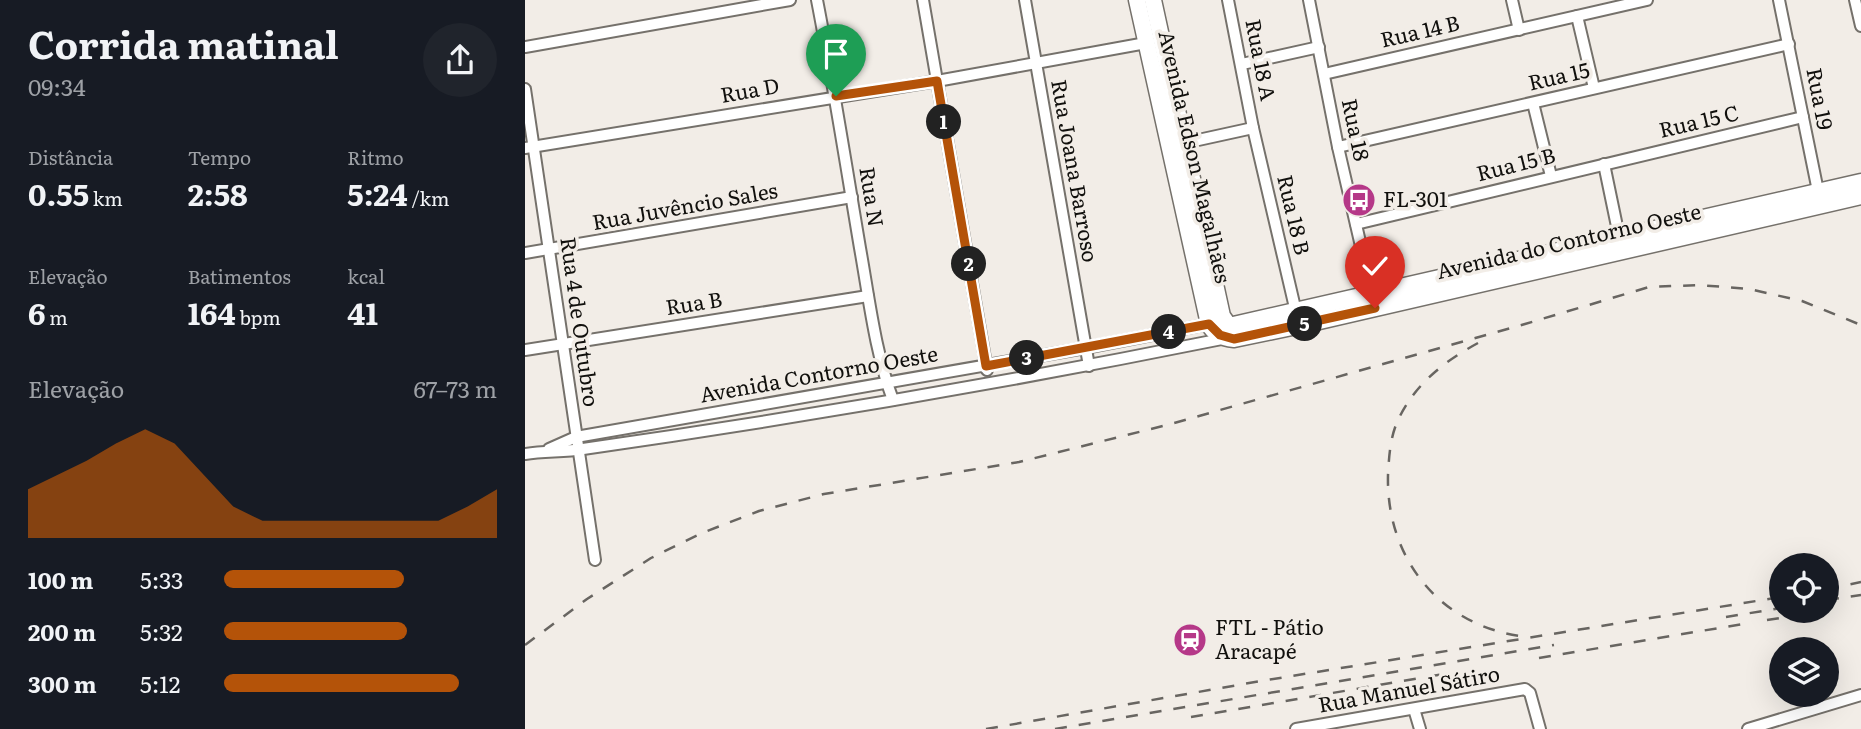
<!DOCTYPE html>
<html lang="pt">
<meta charset="utf-8">
<style>
:root{--surface:#171b24;--page:#20242c;--text:#f1f3f6;--muted:#9ea1a6;--accent:#b45309}
body{margin:0;font-family:Literata,serif;background:var(--page);color:var(--text);height:100vh;display:flex;flex-direction:column;font-size:26px;white-space:nowrap}
*{box-sizing:border-box;margin:0}
p{font-size:23px;color:var(--muted)}
.icon{flex:none;width:38px;height:38px;fill:none;stroke:currentColor;stroke-width:2;stroke-linecap:round;stroke-linejoin:round}
.map{position:relative;flex:1;overflow:hidden}
.side{display:flex;flex-direction:column;background:var(--surface);width:525px}
.side>*{flex:none}
.buttons{position:absolute;left:1244px;top:553px;display:grid;gap:14px}
.buttons a{display:grid;place-items:center;width:70px;height:70px;border-radius:50%;background:var(--surface);box-shadow:0 7px 28px #0002;font-size:35px}
.pin{position:absolute;display:grid;place-items:center;width:60px;height:60px;color:#fff;margin:-72px -30px;border-radius:50% 50% 50% 0;rotate:-45deg;box-shadow:0 0 7px #0007}
.pin .icon{rotate:45deg}
.km{position:absolute;width:35px;height:35px;margin:-18px;border-radius:50%;background:#222;color:#fff;font-size:19px;line-height:35px;text-align:center}
.round{display:grid;place-items:center;flex:none;width:74px;height:74px;border-radius:37px;background:var(--page)}
.headline{display:flex;align-items:center;justify-content:space-between;height:119px;padding:0 28px}
h1{font-size:38px;font-weight:700;line-height:52px}
.figures{display:grid;grid-template-columns:repeat(3,1fr);gap:10px;height:119px;padding:7px 28px}
.figures div{display:grid;align-content:center}
.figures b{font-size:30px;font-weight:700}
.figures small{font-size:19px;font-weight:400}
.figures p{font-size:19px}
.chart{height:196px;padding:14px 28px}
.chart p{display:flex;justify-content:space-between}
.chart svg{width:100%;height:126px;margin-top:7px;fill:var(--accent);opacity:.7}
ul{padding:0 28px;list-style:none;font-size:23px}
li{display:grid;grid-template-columns:112px 84px 1fr;align-items:center;height:52px}
li i{height:18px;border-radius:9px;background:var(--accent)}
main{display:flex;flex:1;min-height:0}
.map>svg:first-child{display:block}
.lines{fill:none;stroke-linecap:round;stroke-linejoin:round}
.street-casing{stroke:#75716b;stroke-width:14}
.secondary-casing{stroke:#75716b;stroke-width:19}
.street{stroke:#fff;stroke-width:10}
.secondary{stroke:#fff;stroke-width:16}
.rail{stroke:#686561;stroke-width:2.5;stroke-dasharray:12 12;stroke-linecap:butt}
.route-casing{stroke:#fff;stroke-width:14}
.route{stroke:#b45309;stroke-width:9}
.labels{text-anchor:middle;stroke-width:7;stroke-linejoin:round;paint-order:stroke}
.street-label{font-size:21px;fill:#11100d;stroke:#f2ede7}
.poi-label{font-size:21px;fill:#11100d;stroke:#f2ede7;text-anchor:start}
</style>
<main>
<section class="side">
<div class="headline"><div><h1>Corrida matinal</h1><p>09:34</p></div><a class="round"><svg class="icon" aria-label="share" viewBox="0 0 24 24"><path d="M12 15V3M7 8l5-5 5 5M5 13v7h14v-7"/></svg></a></div>
<div class="figures">
<div><p>Distância</p><b>0.55<small> km</small></b></div>
<div><p>Tempo</p><b>2:58</b></div>
<div><p>Ritmo</p><b>5:24<small> /km</small></b></div>
</div>
<div class="figures">
<div><p>Elevação</p><b>6<small> m</small></b></div>
<div><p>Batimentos</p><b>164<small> bpm</small></b></div>
<div><p>kcal</p><b>41</b></div>
</div>
<div class="chart"><p><span>Elevação</span>67–73 m</p>
<svg viewBox="0 0 160 44" preserveAspectRatio="none"><path d="M0 44V27L10 22L20 17L30 11L40 6L50 11L60 22L70 33L80 38L90 38L100 38L110 38L120 38L130 38L140 38L150 33L160 27V44z"/></svg>
</div>
<ul>
<li><b>100 m</b>5:33<i style="width:66%"></i></li>
<li><b>200 m</b>5:32<i style="width:67%"></i></li>
<li><b>300 m</b>5:12<i style="width:86%"></i></li>
</ul>
</section>
<div class="map">
<svg width="1336" height="729" viewBox="0 0 1336 729">
<rect width="100%" height="100%" fill="#f2ede7"/>
<g class="lines">
<defs>
<g id="street">
<path d="M292,0c16,82 29,165 43,248 9,50 15,104 33,152"/>
<path d="M398,0l64,370"/>
<path d="M500,0l64,366"/>
<path d="M703,0l25,128 43,184"/>
<path d="M784,0l29,147 35,151"/>
<path d="M987,0l7,30"/>
<path d="M1254,0l40,196"/>
<path d="M1330,0l6,26"/>
<path d="M1052,16l17,72"/>
<path d="M0,47l265,-47"/>
<path d="M717,64l77,-17"/>
<path d="M799,74l323,-74"/>
<path d="M0,89l70,471"/>
<path d="M1008,103l18,73"/>
<path d="M655,144l73,-16"/>
<path d="M813,147l451,-103"/>
<path d="M0,148l412,-67 209,-38"/>
<path d="M1079,164l15,72"/>
<path d="M831,224l447,-107"/>
<path d="M0,253l327,-56"/>
<path d="M0,350l343,-54"/>
<path d="M24,449l27,-12 509,-89 124,-24"/>
<path d="M0,454c19,-3 39,-2 58,-5 216,-31 431,-68 644,-111"/>
<path d="M889,709l6,20"/>
<path d="M771,729l229,-40 5,4 10,36"/>
<path d="M1223,729l113,-34"/>
</g>
<g id="secondary">
<path d="M612,0l72,324c5,10 14,14 25,15l77,-16 550,-127"/>
<path d="M628,0l69,316 7,10 632,-144"/>
</g>
</defs>
<!-- street casing -->
<use href="#street" class="street-casing"/>
<!-- secondary casing -->
<use href="#secondary" class="secondary-casing"/>
<!-- street -->
<use href="#street" class="street"/>
<!-- secondary -->
<use href="#secondary" class="secondary"/>
<!-- rail -->
<g class="rail">
<path d="M953,343c-33,18 -62,40 -79,75 -9,18 -10,39 -11,57 -2,82 50,149 132,161"/>
<path d="M1302,589l34,-7"/>
<path d="M1302,600l34,-5"/>
<path d="M1201,617l55,-9"/>
<path d="M1242,620l58,-9"/>
<path d="M0,645l62,-46 64,-41 51,-25 57,-22 65,-17 195,-32 148,-37 358,-101 124,-37 50,-2 50,4 53,12 59,24"/>
<path d="M1014,658l204,-34"/>
<path d="M666,717l259,-44"/>
<path d="M461,729l275,-48 520,-84"/>
<path d="M530,729l499,-84"/>
</g>
</g>
<g class="lines">
<defs>
<path id="route" d="M311,96l101,-15 49,285 223,-42 11,11 14,4 141,-31"/>
</defs>
<!-- route casing -->
<use href="#route" class="route-casing"/>
<!-- route -->
<use href="#route" class="route"/>
</g>
<!-- icons -->
<defs>
<symbol id="bus-disc" viewBox="-11 -11 22 22"><circle r="9.5" fill="#b53888" stroke="#f2ede7"/><path d="M-5-6H5V4H4V6H2V4H-2V6H-4V4H-5ZM-3.5-4V0h7V-4ZM-3.5 1.2v1.5H-2V1.2ZM2 1.2v1.5H3.5V1.2Z" fill="#fff"/></symbol>
<symbol id="station-disc" viewBox="-11 -11 22 22"><circle r="9.5" fill="#b53888" stroke="#f2ede7"/><path d="M-3-6H3Q5-6 5-4V2Q5 4 3 4L4.5 6H3L1.5 4h-3L-3 6H-4.5L-3 4Q-5 4-5 2V-4Q-5-6-3-6ZM-3.5-4v3h7v-3ZM-3.5 1v1.5H-2V1ZM2 1v1.5H3.5V1Z" fill="#fff"/></symbol>
</defs>
<g fill-rule="evenodd">
<use href="#bus-disc" x="815" y="181" width="38" height="38"/>
<use href="#station-disc" x="646" y="621" width="38" height="38"/>
</g>
<g class="labels">
<!-- street labels -->
<g class="street-label">
<text transform="translate(895 32) rotate(-13)" y="7">Rua 14 B</text>
<text transform="translate(735 60) rotate(79)" y="7">Rua 18 A</text>
<text transform="translate(1034 77) rotate(-13)" y="7">Rua 15</text>
<text transform="translate(225 91) rotate(-10)" y="7">Rua D</text>
<text transform="translate(1294 99) rotate(79)" y="7">Rua 19</text>
<text transform="translate(1174 122) rotate(-13)" y="7">Rua 15 C</text>
<text transform="translate(830 130) rotate(78)" y="7">Rua 18</text>
<text transform="translate(669 157) rotate(77)" y="7">Avenida Edson Magalhães</text>
<text transform="translate(991 165) rotate(-14)" y="7">Rua 15 B</text>
<text transform="translate(549 171) rotate(80)" y="7">Rua Joana Barroso</text>
<text transform="translate(346 197) rotate(81)" y="7">Rua N</text>
<text transform="translate(160 207) rotate(-10)" y="7">Rua Juvêncio Sales</text>
<text transform="translate(768 215) rotate(77)" y="7">Rua 18 B</text>
<text transform="translate(1044 242) rotate(-13)" y="7">Avenida do Contorno Oeste</text>
<text transform="translate(169 304) rotate(-9)" y="7">Rua B</text>
<text transform="translate(54 322) rotate(82)" y="7">Rua 4 de Outubro</text>
<text transform="translate(294 375) rotate(-10)" y="7">Avenida Contorno Oeste</text>
<text transform="translate(884 690) rotate(-10)" y="7">Rua Manuel Sátiro</text>
</g>
<!-- poi labels -->
<g class="poi-label">
<text x="858" y="207">FL-301</text>
<text x="690" y="635">FTL - Pátio<tspan x="690" dy="24">Aracapé</tspan></text>
</g>
</g>
</svg>
<div class="buttons">
<a><svg class="icon" aria-label="locate" viewBox="0 0 24 24"><circle cx="12" cy="12" r="6"/><path d="M12 2v4M12 18v4M2 12h4M18 12h4"/></svg></a>
<a><svg class="icon" aria-label="layers" viewBox="0 0 24 24"><path d="M12 4l9 5-9 5-9-5zM3 14l9 5 9-5"/></svg></a>
</div>
<div class="pin" style="left:311px;top:96px;background:#1e9e55"><svg class="icon" aria-label="arrive" viewBox="0 0 24 24"><path d="M6 21V4h12l-3 4 3 4H6"/></svg></div>
<div class="pin" style="left:850px;top:308px;background:#d93025"><svg class="icon" aria-label="check" viewBox="0 0 24 24"><path d="M5 12l5 5 9-10"/></svg></div>
<b class="km" style="left:419px;top:122px">1</b>
<b class="km" style="left:444px;top:264px">2</b>
<b class="km" style="left:502px;top:358px">3</b>
<b class="km" style="left:644px;top:332px">4</b>
<b class="km" style="left:780px;top:324px">5</b>
</div>
</main>
